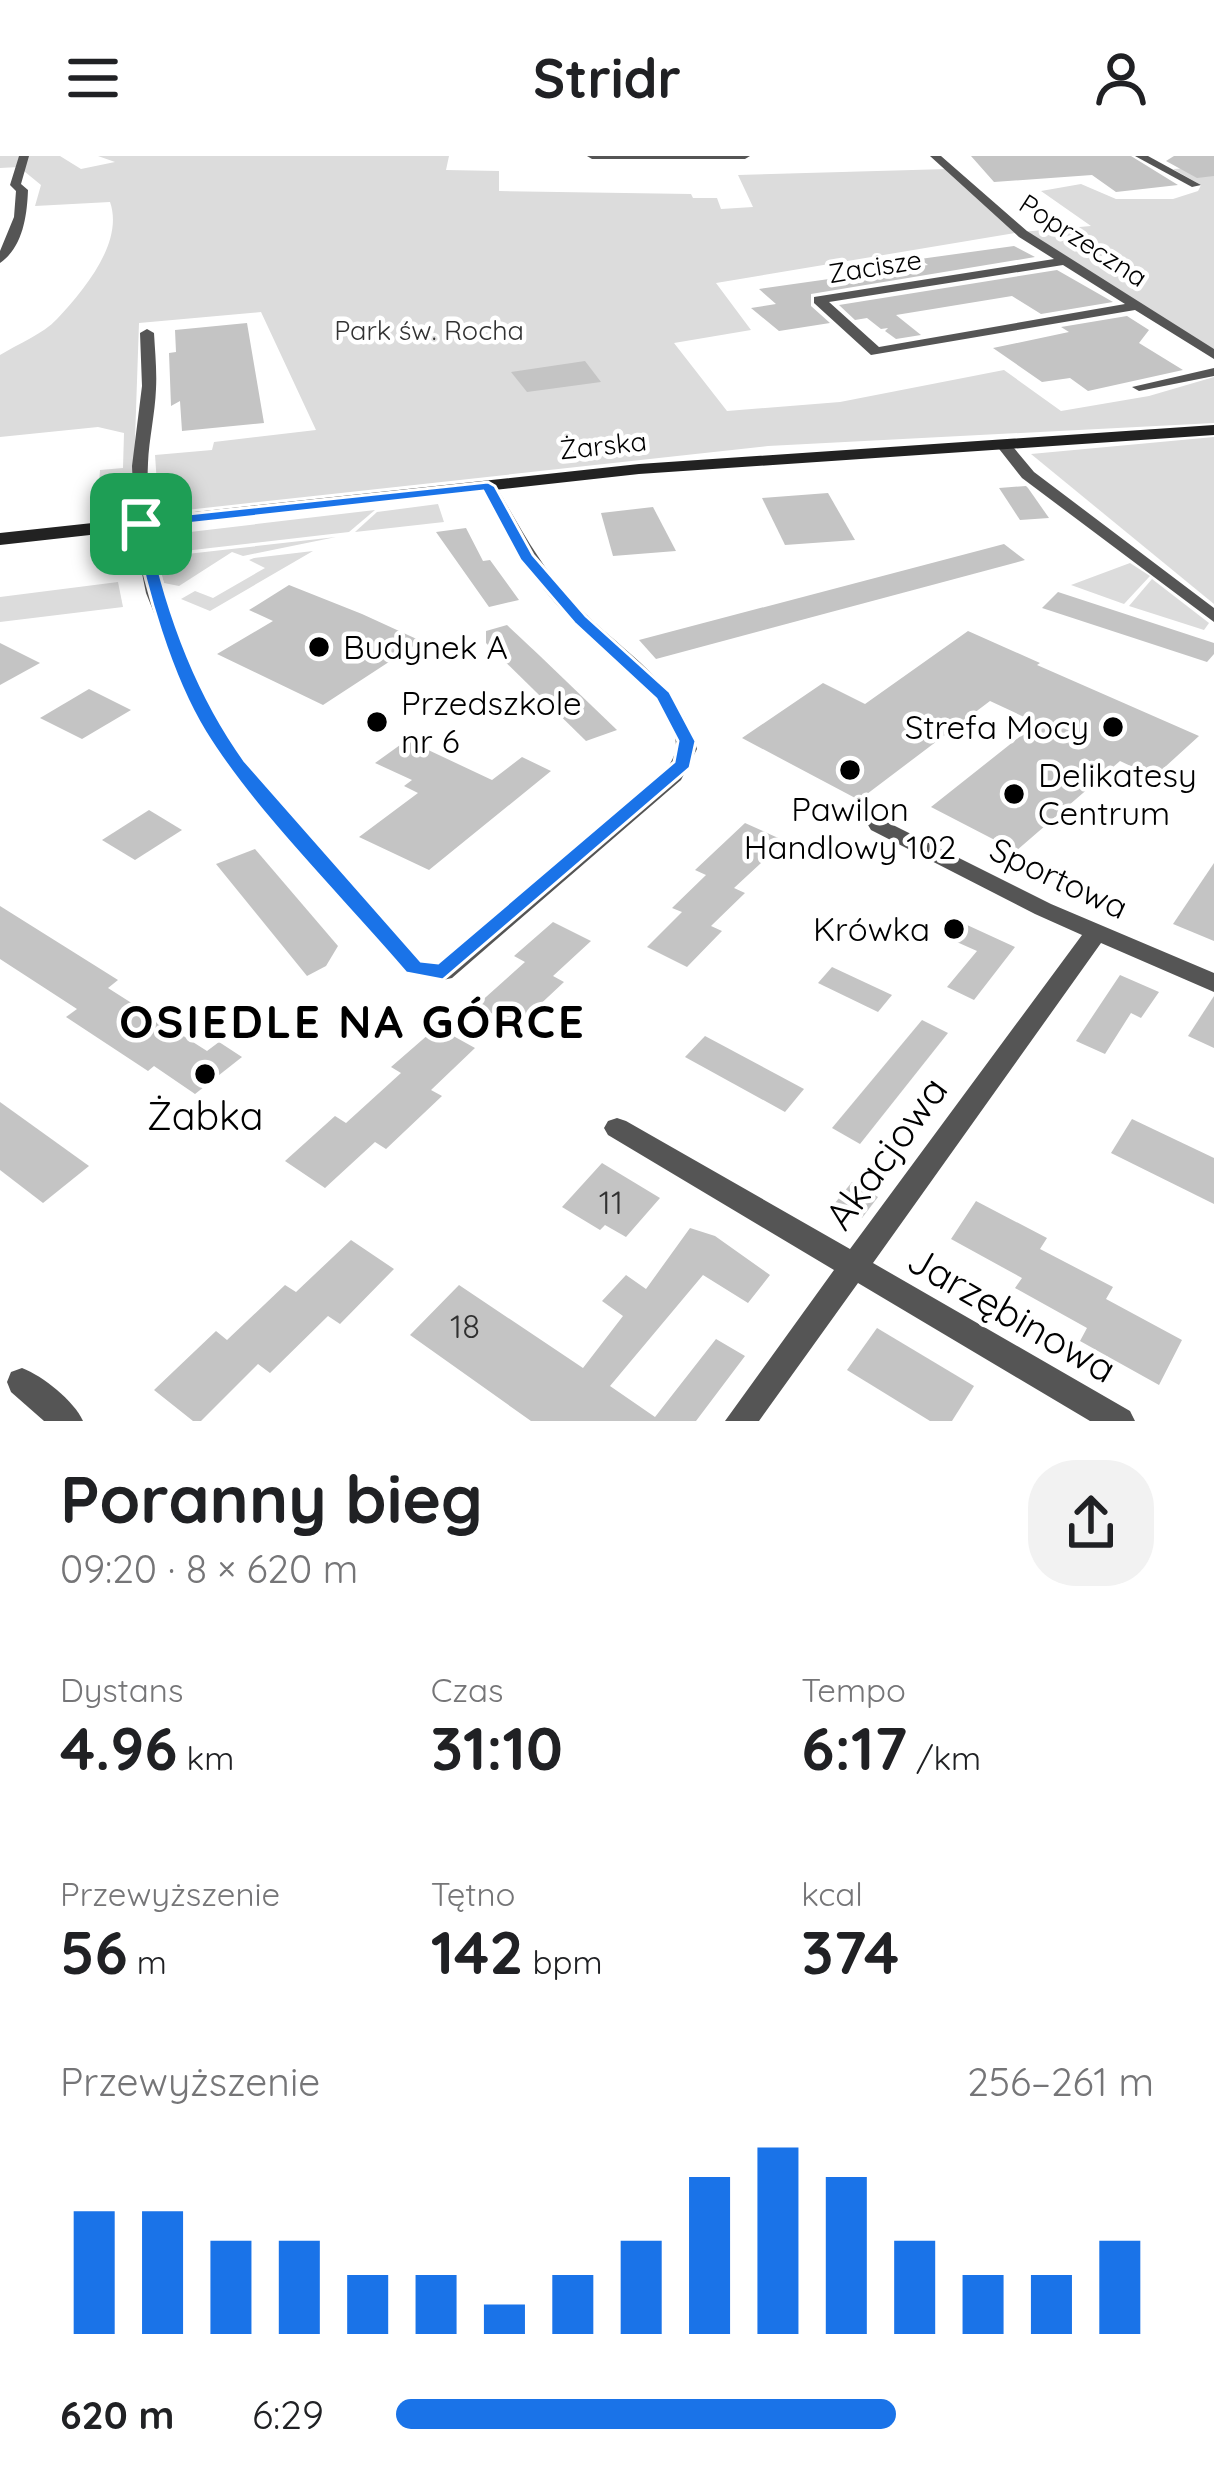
<!DOCTYPE html>
<html lang="pl">
<meta charset="utf-8">
<style>
:root{--surface:#fff;--page:#f2f2f2;--text:#202124;--muted:#757577;--accent:#1a73e8}
body{margin:0;font-family:Quicksand,sans-serif;background:var(--page);color:var(--text);height:100vh;display:flex;flex-direction:column;font-size:45px;white-space:nowrap}
*{box-sizing:border-box;margin:0}
p{font-size:39px;color:var(--muted)}
.icon{flex:none;width:66px;height:66px;fill:none;stroke:currentColor;stroke-width:2;stroke-linecap:round;stroke-linejoin:round}
.map{position:relative;height:1265px;overflow:hidden}
.side{display:flex;flex-direction:column;background:var(--surface);flex:1}
.side>*{flex:none}
.pin{position:absolute;display:grid;place-items:center;width:102px;height:102px;color:#fff;margin:-51px;border-radius:24px;box-shadow:0 6px 18px #0006}
.round{display:grid;place-items:center;flex:none;width:126px;height:126px;border-radius:48px;background:var(--page)}
.summary{display:flex;align-items:center;justify-content:space-between;height:204px;padding:0 60px}
h1{font-size:66px;font-weight:700;line-height:90px}
.metrics{display:grid;grid-template-columns:repeat(3,1fr);gap:18px;height:204px;padding:12px 60px}
.metrics div{display:grid;align-content:center}
.metrics b{font-size:60px;font-weight:700}
.metrics small{font-size:33px;font-weight:400}
.metrics p{font-size:33px}
.chart{height:336px;padding:24px 60px}
.chart p{display:flex;justify-content:space-between}
.chart svg{width:100%;height:216px;margin-top:12px;stroke:var(--accent);stroke-width:6}
ul{padding:0 60px;list-style:none;font-size:39px}
li{display:grid;grid-template-columns:192px 144px 1fr;align-items:center;height:90px}
li i{height:30px;border-radius:15px;background:var(--accent)}
header{display:flex;justify-content:space-between;align-items:center;height:156px;padding:0 60px;background:var(--surface);font-size:54px;font-weight:700}
.map>svg:first-child{display:block}
.green{fill:#dcdcdc}
.building{fill:#c4c4c4}
.lines{fill:none;stroke-linecap:round;stroke-linejoin:round}
.street{fill:#555;fill-rule:evenodd}
.secondary{fill:#222;fill-rule:evenodd}
.route{fill:#1a73e8;stroke:#fff;stroke-width:3;fill-rule:evenodd}
.poi-dot{fill:#000;stroke:#fff;stroke-width:4.5}
.labels{text-anchor:middle;stroke-width:9;stroke-linejoin:round;paint-order:stroke}
.far-street-label{font-size:27px;fill:#000;stroke:#fff}
.far-park-label{font-size:27px;fill:#333;stroke:#fff}
.poi-label{font-size:33px;fill:#000;stroke:#fff;text-anchor:start}
.street-label{font-size:33px;fill:#000;stroke:#fff}
.near-number-label{font-size:33px;fill:#313131}
.near-poi-label{font-size:39px;fill:#000;stroke:#fff}
.near-street-label{font-size:39px;fill:#000;stroke:#fff}
.district-label{font-size:45px;font-weight:bold;letter-spacing:3px;fill:#000;stroke:#fff}
</style>
<header><svg class="icon" aria-label="menu" viewBox="0 0 24 24"><path d="M4 6h16M4 12h16M4 18h16"/></svg>Stridr<svg class="icon" aria-label="person" viewBox="0 0 24 24"><circle cx="12" cy="8" r="4"/><path d="M4 21q1-7 8-7t8 7"/></svg></header>
<div class="map">
<svg width="1214" height="1265" viewBox="0 0 1214 1265">
<rect width="100%" height="100%" fill="#fff"/>
<!-- green -->
<g class="green">
<path d="M0,0h60l21,13 34,-7 -17,-6h351l-3,14 53,1v20l192,3 2,4h24l4,11 32,-2 -15,-32 210,-6 73,63 70,-6 -50,-35 40,-7 35,15h57l25,-8 3,-6 -28,-16 41,-2v187l-193,-122 -305,51 35,47 -77,13 53,68 113,-9 164,-32 57,41 88,-15 65,-19v46l-446,23 -609,67 -4,-58 57,-5 2,-8 102,-12 -55,-118 -122,11 -5,145 -6,20 -19,2 -10,-6 1,-14 23,-2 1,-35 -26,-6 -98,10v-82c18,-11 43,-21 57,-36 28,-30 67,-77 53,-117l-75,4 6,-21 -22,-18 -19,1z"/>
<path d="M1214,281v167l-183,-150z"/>
<path d="M438,348l6,18 -89,10 22,-20z"/>
<path d="M375,354l-26,22 -191,22 -2,-18z"/>
<path d="M336,381l-93,19 -11,-4 -53,34 -15,-3 -6,-21 29,-8z"/>
<path d="M313,395l-103,60 -29,-12 14,-8 18,7 52,-30 -16,-8 5,-2z"/>
<path d="M1130,407l20,13 -26,28 -53,-19z"/>
<path d="M1152,423l57,44 -5,7 -75,-24z"/>
<path d="M118,426l5,25 -123,15v-25z"/>
</g>
<!-- building -->
<g class="building">
<path d="M971,0h160l47,29 -62,7 -24,-17 -98,7z"/>
<path d="M1174,0h40v20l-17,2 -31,-17z"/>
<path d="M1014,90l21,11 -224,37v12l19,17 -51,8 -28,-23 25,-4 -17,-15 169,-24 -8,-6z"/>
<path d="M1057,114l56,32 -72,12 -29,-18 -61,10 -55,9 25,20 -25,4 -11,-8 3,-3 -7,1 -14,-11 -12,2 -16,-15z"/>
<path d="M1127,160l22,14 -10,13 44,27 -95,21 -18,-13 -28,4 -49,-34 76,-16 -8,-5z"/>
<path d="M247,167l17,100 -82,8 -2,-30 -9,5 -2,-53 7,-1 -1,-22z"/>
<path d="M585,205l16,21 -74,10 -16,-20z"/>
<path d="M1026,330l2,2 21,30 -29,2 -21,-32z"/>
<path d="M828,337l27,47 -70,5 -23,-47z"/>
<path d="M653,351l23,44 -63,5 -12,-43z"/>
<path d="M466,372l17,33 7,-1 29,40 -30,7 -53,-75z"/>
<path d="M1004,388l21,16 -369,99 -17,-19z"/>
<path d="M289,429l73,29 59,27 -98,64 -106,-51 56,-33 -24,-11z"/>
<path d="M1058,436l156,51v11l-7,8 -165,-54z"/>
<path d="M507,469l33,31 77,74 -31,11 -100,-98v-12z"/>
<path d="M968,475l72,32 -3,2 162,71 -45,41 -34,-16 -104,90 -85,-44 106,-84 -47,-22 -131,99 -117,-62 81,-55 42,21z"/>
<path d="M0,487l40,20 -40,22z"/>
<path d="M89,533l42,21 -49,29 -42,-21z"/>
<path d="M407,584l85,40 30,-23 29,14 -122,99 -70,-33 59,-44 -14,-7 8,-6 -37,-17z"/>
<path d="M149,654l33,20 -47,30 -33,-20z"/>
<path d="M745,667l40,18 -51,47 11,5 -34,33 11,5 -35,36 -40,-20 35,-35 -10,-4 34,-33 -11,-5z"/>
<path d="M255,693l83,97 -12,20 -19,10 -91,-112z"/>
<path d="M1214,707v78l-41,-17z"/>
<path d="M0,750l118,74 -10,8 99,63 12,-9 23,15 -47,37 -41,-28 -6,5 -82,-54 11,-8 -77,-50z"/>
<path d="M954,763l61,28 -41,53 -27,-13 30,-36 -36,-16z"/>
<path d="M553,766l38,19 -38,35 11,6 -48,45 -39,-22 48,-43 -11,-6z"/>
<path d="M832,811l60,28 -14,17 -60,-29z"/>
<path d="M1120,819l39,17 -18,26 -10,-5 -26,41 -29,-13z"/>
<path d="M1214,840v52l-26,-12z"/>
<path d="M922,864l26,13 -88,111 -28,-16z"/>
<path d="M437,871l38,21 -44,42 11,6 -56,53 -11,-7 -50,46 -40,-27 50,-45 11,7 55,-50 -10,-6z"/>
<path d="M705,880l99,53 -19,23 -100,-55z"/>
<path d="M0,946l89,64 -46,37 -43,-33z"/>
<path d="M1132,963l82,39v46l-103,-51z"/>
<path d="M602,1007l58,35 -34,39 -21,-12 -5,5 -38,-23z"/>
<path d="M852,1026l26,15 -16,21 -27,-15z"/>
<path d="M976,1045l71,37 -7,11 73,38 -7,12 76,41 -23,45 -79,-44 7,-13 -72,-40 7,-10 -71,-39z"/>
<path d="M690,1072l25,8 55,39 -22,28 -45,-28 -93,111 45,31 61,-78 29,17 -49,65h-165l-121,-86 49,-50 124,83 40,-52 -21,-15 24,-26 20,14z"/>
<path d="M351,1084l43,29 -54,55 -12,-8 -58,57 -12,-9 -57,57h-8l-39,-31 62,-59 11,9 58,-55 11,7z"/>
<path d="M877,1172l97,58 -22,35h-22l-83,-51z"/>
</g>
<g class="lines">
<!-- street -->
<g class="street">
<path d="M19,0h10l-8,28 7,6c-1,26 -5,57 -28,73v-12l14,-34 2,-26 -6,-6z"/>
<path d="M587,0h163l-5,3h-153z"/>
<path d="M930,0h11l86,75 187,118v10l-79,-49 -264,45 -57,-52v-6l240,-38 -35,-22zM1063,109l62,39 -246,43 -50,-45z"/>
<path d="M1135,0h13l53,29 -9,2z"/>
<path d="M147,173l7,4c1,18 3,38 2,56 -1,25 -7,50 -8,74 -5,99 40,218 97,298l176,199 17,3 227,-190c4,-8 11,-18 11,-26 2,-53 -87,-106 -119,-142 -31,-35 -55,-77 -77,-119l2,-3h12c24,40 45,82 78,117 46,50 107,79 125,149l-16,31 -229,198 -9,2 -37,-7 -175,-204 -29,-41 -15,-33 -41,-102 -11,-54 -3,-73 10,-80 -2,-53z"/>
<path d="M1214,212v8l-75,15 -7,-4z"/>
<path d="M1004,284l5,2 25,30 180,136v14l-192,-144 -26,-33z"/>
<path d="M879,662l172,86 163,69v19l-113,-49 -228,320 257,148 5,10h-45l-232,-138 -99,138h-34l109,-151 -226,-135 -4,-7 4,-7 9,-3 9,3 224,128 232,-314 -47,-21 -164,-84 -3,-5 3,-5z"/>
<path d="M22,1212c21,8 52,33 61,53h-39l-33,-29 -4,-10 4,-10z"/>
</g>
<!-- secondary -->
<path class="secondary" d="M1214,269v10l-575,39 -639,71v-12l639,-69z"/>
</g>
<!-- route -->
<path class="route" d="M488,326l7,4 38,69 53,61 84,76 26,49 -6,27 -247,212 -37,-7c-63,-74 -151,-160 -201,-241 -35,-57 -59,-143 -72,-208l8,-5zM483,335l37,69 54,63 82,76 22,42 -4,21 -236,201 -17,-2 -176,-200c-49,-68 -79,-152 -96,-233z"/>
<!-- markers -->
<g class="poi-dot">
<circle cx="319" cy="491" r="12"/>
<circle cx="377" cy="566" r="12"/>
<circle cx="1113" cy="571" r="12"/>
<circle cx="850" cy="614" r="12"/>
<circle cx="1014" cy="638" r="12"/>
<circle cx="954" cy="773" r="12"/>
<circle cx="205" cy="918" r="12"/>
</g>
<g class="labels">
<!-- far-street labels -->
<g class="far-street-label">
<text transform="translate(1083 85) rotate(33)" y="9">Poprzeczna</text>
<text transform="translate(875 111) rotate(-9)" y="9">Zacisze</text>
<text transform="translate(603 290) rotate(-6)" y="9">Żarska</text>
</g>
<!-- far-park labels -->
<g class="far-park-label">
<text x="429" y="184">Park św. Rocha</text>
</g>
<!-- poi labels -->
<g class="poi-label">
<text x="343" y="503">Budynek A</text>
<text x="401" y="559">Przedszkole<tspan x="401" dy="38">nr 6</tspan></text>
<text x="1089" y="583" text-anchor="end">Strefa Mocy</text>
<text x="1038" y="631">Delikatesy<tspan x="1038" dy="38">Centrum</tspan></text>
<text x="850" y="665" text-anchor="middle">Pawilon<tspan x="850" dy="38">Handlowy 102</tspan></text>
<text x="930" y="785" text-anchor="end">Krówka</text>
</g>
<!-- street labels -->
<g class="street-label">
<text transform="translate(1059 722) rotate(25)" y="12">Sportowa</text>
</g>
<!-- near-number labels -->
<g class="near-number-label">
<text x="611" y="1058">11</text>
<text x="465" y="1182">18</text>
</g>
<!-- near-poi labels -->
<g class="near-poi-label">
<text x="205" y="974">Żabka</text>
</g>
<!-- near-street labels -->
<g class="near-street-label">
<text transform="translate(886 997) rotate(-54)" y="14">Akacjowa</text>
<text transform="translate(1012 1158) rotate(30)" y="14">Jarzębinowa</text>
</g>
<!-- district labels -->
<g class="district-label">
<text x="353" y="882">OSIEDLE NA GÓRCE</text>
</g>
</g>
</svg>
<div class="pin" style="left:141px;top:368px;background:#1e9e55"><svg class="icon" aria-label="arrive" viewBox="0 0 24 24"><path d="M6 21V4h12l-3 4 3 4H6"/></svg></div>
</div>
<section class="side">
<div class="summary"><div><h1>Poranny bieg</h1><p>09:20 · 8 × 620 m</p></div><a class="round"><svg class="icon" aria-label="share" viewBox="0 0 24 24"><path d="M12 15V3M7 8l5-5 5 5M5 13v7h14v-7"/></svg></a></div>
<div class="metrics">
<div><p>Dystans</p><b>4.96<small> km</small></b></div>
<div><p>Czas</p><b>31:10</b></div>
<div><p>Tempo</p><b>6:17<small> /km</small></b></div>
</div>
<div class="metrics">
<div><p>Przewyższenie</p><b>56<small> m</small></b></div>
<div><p>Tętno</p><b>142<small> bpm</small></b></div>
<div><p>kcal</p><b>374</b></div>
</div>
<div class="chart"><p><span>Przewyższenie</span>256–261 m</p>
<svg viewBox="0 0 160 44" preserveAspectRatio="none"><path d="M5 44V19M15 44V19M25 44V25M35 44V25M45 44V32M55 44V32M65 44V38M75 44V32M85 44V25M95 44V12M105 44V6M115 44V12M125 44V25M135 44V32M145 44V32M155 44V25"/></svg>
</div>
<ul>
<li><b>620 m</b>6:29<i style="width:66%"></i></li>
</ul>
</section>
